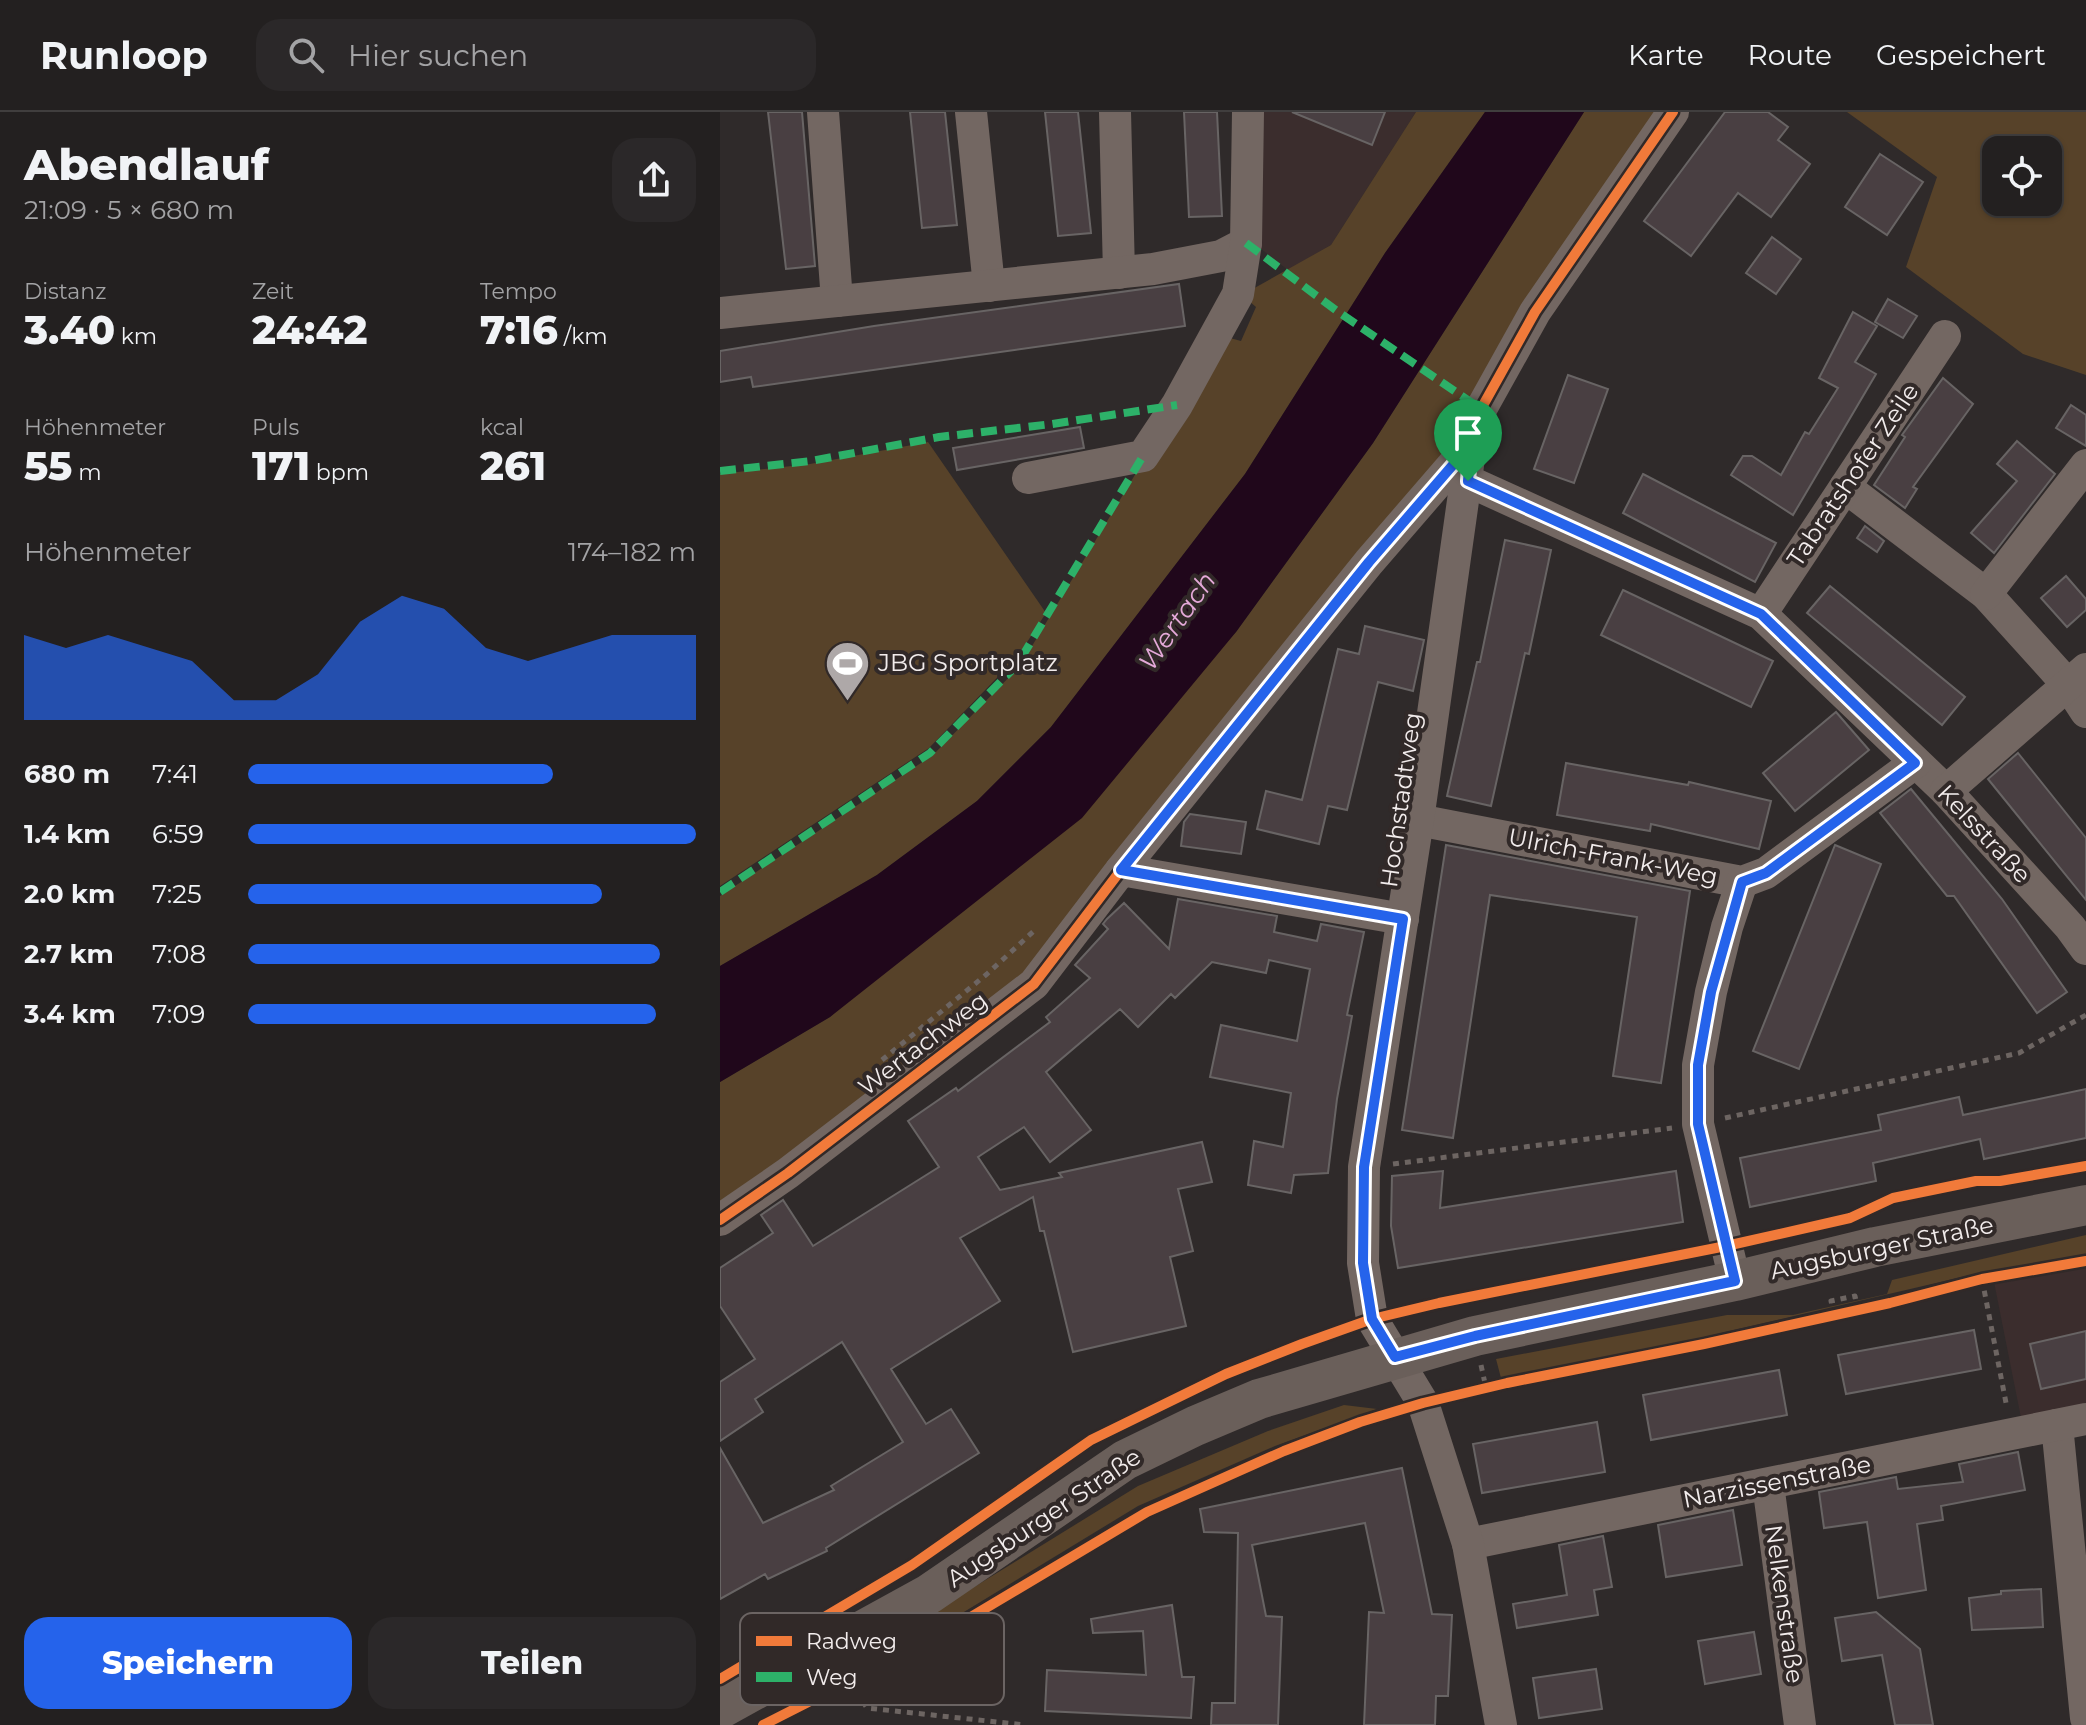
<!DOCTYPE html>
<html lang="de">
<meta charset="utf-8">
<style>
:root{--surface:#232020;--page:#2b2829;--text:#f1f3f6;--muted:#a3a3a5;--line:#403e3e;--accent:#2563eb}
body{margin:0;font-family:Montserrat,sans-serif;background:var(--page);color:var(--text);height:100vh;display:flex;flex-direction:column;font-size:30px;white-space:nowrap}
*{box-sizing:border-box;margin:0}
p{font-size:26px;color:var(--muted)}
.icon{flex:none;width:44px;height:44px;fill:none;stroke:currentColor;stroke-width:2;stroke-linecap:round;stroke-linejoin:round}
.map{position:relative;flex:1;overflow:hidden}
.drawer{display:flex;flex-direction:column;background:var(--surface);width:720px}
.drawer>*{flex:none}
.tools{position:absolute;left:1262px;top:24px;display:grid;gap:16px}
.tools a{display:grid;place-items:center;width:80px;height:80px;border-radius:16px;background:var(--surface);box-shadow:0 2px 6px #0004,0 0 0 2px var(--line);font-size:40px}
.pin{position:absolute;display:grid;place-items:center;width:68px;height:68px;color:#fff;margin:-82px -34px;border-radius:50% 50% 50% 0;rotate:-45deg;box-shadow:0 0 8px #0007}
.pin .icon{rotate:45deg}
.round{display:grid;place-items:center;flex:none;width:84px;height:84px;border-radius:24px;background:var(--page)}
.summary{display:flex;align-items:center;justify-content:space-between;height:136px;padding:0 24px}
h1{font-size:44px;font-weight:800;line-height:60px}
.figures{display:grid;grid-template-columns:repeat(3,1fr);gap:12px;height:136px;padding:8px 24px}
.figures div{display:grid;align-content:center}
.figures b{font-size:40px;font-weight:800}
.figures small{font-size:22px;font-weight:400}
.figures p{font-size:22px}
.chart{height:224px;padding:16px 24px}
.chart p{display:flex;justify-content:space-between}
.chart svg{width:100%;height:144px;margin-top:8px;fill:var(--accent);opacity:.7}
.primary-button{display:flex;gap:16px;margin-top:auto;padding:16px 24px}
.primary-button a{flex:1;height:92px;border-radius:24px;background:var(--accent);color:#fff;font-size:32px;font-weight:800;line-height:92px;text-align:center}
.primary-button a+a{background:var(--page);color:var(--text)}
ul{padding:0 24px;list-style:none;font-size:26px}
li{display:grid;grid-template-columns:128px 96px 1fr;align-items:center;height:60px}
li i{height:20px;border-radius:10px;background:var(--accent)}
header{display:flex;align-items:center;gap:48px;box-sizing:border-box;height:112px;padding:0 40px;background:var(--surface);border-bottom:2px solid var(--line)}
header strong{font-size:38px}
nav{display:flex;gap:44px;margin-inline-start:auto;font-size:28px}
.search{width:560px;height:72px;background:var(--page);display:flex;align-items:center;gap:20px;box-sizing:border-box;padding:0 28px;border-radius:24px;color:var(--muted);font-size:30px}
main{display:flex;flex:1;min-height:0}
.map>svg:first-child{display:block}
.built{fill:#3b2d2d}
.green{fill:#574229;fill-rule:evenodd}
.water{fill:#20071b}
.building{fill:#493f42;stroke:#686464;stroke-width:2}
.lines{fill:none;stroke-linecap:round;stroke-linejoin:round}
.path{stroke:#6d6562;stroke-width:5;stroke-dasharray:6 6;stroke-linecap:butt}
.minor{stroke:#736762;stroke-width:32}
.major{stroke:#6a5f5a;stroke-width:40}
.quiet{stroke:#2db169;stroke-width:8;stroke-dasharray:16 8;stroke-linecap:butt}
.cycleway-casing{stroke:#312928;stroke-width:15}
.cycleway{stroke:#f17a3a;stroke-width:10}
.route-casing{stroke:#fff;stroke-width:16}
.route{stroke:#2563eb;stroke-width:10}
.labels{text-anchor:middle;stroke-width:8;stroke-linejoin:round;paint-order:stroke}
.street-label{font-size:24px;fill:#f2ecec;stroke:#312928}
.poi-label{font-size:24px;fill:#f2ecec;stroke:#312928;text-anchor:start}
.water-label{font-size:26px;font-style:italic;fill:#e4a9d8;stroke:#312928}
.key{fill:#312928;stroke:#6b6463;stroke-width:2}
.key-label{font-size:22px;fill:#f2ecec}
</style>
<header>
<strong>Runloop</strong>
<div class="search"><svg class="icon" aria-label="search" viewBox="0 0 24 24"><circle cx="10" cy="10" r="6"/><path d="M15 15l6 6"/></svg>Hier suchen</div>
<nav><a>Karte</a><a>Route</a><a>Gespeichert</a></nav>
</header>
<main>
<section class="drawer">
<div class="summary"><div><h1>Abendlauf</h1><p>21:09 · 5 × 680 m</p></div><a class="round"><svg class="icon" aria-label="share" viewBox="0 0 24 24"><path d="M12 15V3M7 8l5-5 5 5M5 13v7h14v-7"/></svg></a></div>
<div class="figures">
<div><p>Distanz</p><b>3.40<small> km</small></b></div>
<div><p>Zeit</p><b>24:42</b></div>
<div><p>Tempo</p><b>7:16<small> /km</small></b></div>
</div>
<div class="figures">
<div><p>Höhenmeter</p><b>55<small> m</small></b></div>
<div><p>Puls</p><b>171<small> bpm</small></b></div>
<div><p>kcal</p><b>261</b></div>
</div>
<div class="chart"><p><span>Höhenmeter</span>174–182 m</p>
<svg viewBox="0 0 160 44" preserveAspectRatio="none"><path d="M0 44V18L10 22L20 18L30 22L40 26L50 38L60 38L70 30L80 14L90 6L100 10L110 22L120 26L130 22L140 18L150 18L160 18V44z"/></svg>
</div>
<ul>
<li><b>680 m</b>7:41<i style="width:68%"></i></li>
<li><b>1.4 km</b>6:59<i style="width:100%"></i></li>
<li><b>2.0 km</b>7:25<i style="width:79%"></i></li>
<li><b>2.7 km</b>7:08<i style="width:92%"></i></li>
<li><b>3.4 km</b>7:09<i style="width:91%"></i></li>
</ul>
<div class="primary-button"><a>Speichern</a><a>Teilen</a></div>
</section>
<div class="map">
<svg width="1366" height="1613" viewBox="0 0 1366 1613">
<rect width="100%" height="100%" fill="#2f2a2a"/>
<!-- built -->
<g class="built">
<path d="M532,0h164l-85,133 -43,25 -37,-29z"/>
<path d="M1366,1154v146l-63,16 -29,-146z"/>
</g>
<!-- green -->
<g class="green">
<path d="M696,0h69l-100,141 -140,221 -194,253 -74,74 -100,74 -157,91v-70l213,-141 87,-89 199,-331 22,6 15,-34 -14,-12 89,-50z"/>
<path d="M864,0h73l-191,332 -436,537 -310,228v-127l110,-65 406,-385 137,-189z"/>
<path d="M1127,0h239v263l-63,-21 -117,-87 31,-90zM1276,38h52v52h-52z"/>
<path d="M208,330l118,171 -28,43 -89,92 -209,138v-412l90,-10z"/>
<path d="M1366,1123v19l-107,19 -279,65 -199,40 -5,-19 231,-44h66l94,-21 5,-14z"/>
<path d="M624,1293l33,4 -102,37 -137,60 -197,120 -63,35 -6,-11 266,-164 130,-55z"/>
</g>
<!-- water -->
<path class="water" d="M765,0h99l-211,331 -137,189 -154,186 -252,199 -110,65v-116l157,-91 100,-74 74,-74 194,-253 140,-221z"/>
<!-- building -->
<g class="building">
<path d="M48,0h34l13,154 -29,3z"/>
<path d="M190,0h35l12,113 -35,3z"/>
<path d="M325,0h33l13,121 -33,3z"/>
<path d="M464,0h33l5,104 -33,1z"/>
<path d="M572,0h93l-13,33z"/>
<path d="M1005,0h43l20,15 -10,13 32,24 -39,53 -33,-24 -47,63 -47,-35z"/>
<path d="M1160,42l43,28 -36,53 -42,-28z"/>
<path d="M1052,125l29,22 -25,35 -30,-21z"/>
<path d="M459,172l6,42 -432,61 -2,-10 -31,5v-31l154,-25z"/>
<path d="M1168,187l29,17 -14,22 -28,-16z"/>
<path d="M1133,200l24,14 -22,36 21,12 -83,141 -62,-40 12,-19h9l29,19 24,-43 4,2 29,-46 -19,-10z"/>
<path d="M848,263l40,14 -34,94 -40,-14z"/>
<path d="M1223,266l30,26 -60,83 4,2 -12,19 -31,-23 31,-48 -3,-2z"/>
<path d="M1351,293l15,10v31l-30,-18z"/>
<path d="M360,315l4,21 -127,22 -4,-22z"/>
<path d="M1297,329l38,33 -61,79 -23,-20 46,-52 -20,-17z"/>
<path d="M923,362l133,69 -21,39 -132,-69z"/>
<path d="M1145,414l19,15 -7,11 -20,-14z"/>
<path d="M785,428l46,10 -22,104 -4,-1 -34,153 -44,-10 30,-134h3z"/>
<path d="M1346,464l20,23v11l-19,17 -26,-29z"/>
<path d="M1110,474l135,111 -23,28 -135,-112z"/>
<path d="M903,478l150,71 -22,46 -150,-72z"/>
<path d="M645,514l59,14 -11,51 -35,-9 -31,128 -19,-4 -9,38 -62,-15 9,-38 36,9 36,-151 21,5z"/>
<path d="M1116,600l33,38 -74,61 -32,-38z"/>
<path d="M1298,641l68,85v62l-98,-121z"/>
<path d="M846,651l122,22 1,-3 82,19 -12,48 -108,-25 -1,7 -93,-16z"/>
<path d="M1191,677l91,110 65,93 -30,21 -83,-117h-7l-67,-83z"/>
<path d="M470,702l56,8 -5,32 -60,-8 3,-24z"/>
<path d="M726,733l244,46 -29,192 -48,-7 24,-159 -147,-22 -37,243 -51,-8z"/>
<path d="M1115,733l46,19 -82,205 -46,-18z"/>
<path d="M458,787l99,17 -3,16 43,9 4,-17 43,8 -17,83 5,1 -15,83 -9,74 -34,2 -3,18 -43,-8 6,-44 29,6 8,-54 -81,-16 11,-52 76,16 13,-72 -41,-9 -3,13 -54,-11 -37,36 -4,-4 -33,33 -18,-18 -74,63 45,58 -41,32 -26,-35 -46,30 22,33 62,-13 -3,-4 143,-31 10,40 -34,7 15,62 -23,6 16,69 -113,26 -29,-121h-4l-7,-34 -73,41 40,63 -109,68 35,55 25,-15 28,44 -153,95 1,3 -59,28 -3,-5 -45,25v-151l43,75 71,-33 -3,-4 72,-44 -61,-100 -87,57 8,13 -43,29v-59l35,-23 -35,-53v-38l53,-35 -12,-18 22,-15 30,46 126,-79 -31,-46 48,-33 2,3 92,-69 -4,-5 44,-39 -15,-13 33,-36 -5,-5 4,-5 17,-16 45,46z"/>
<path d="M1366,977v49l-102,21 -4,-20 -107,24 3,18 -126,26 -10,-49 141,-28 -3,-15 81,-18 4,18z"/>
<path d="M723,1059l-3,37 236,-37 7,51 -285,46 -7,-42 1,-50z"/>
<path d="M1254,1218l7,39 -135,25 -8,-39z"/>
<path d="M1366,1219v48l-45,10 -11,-45z"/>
<path d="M1059,1258l8,45 -136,25 -8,-45z"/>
<path d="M877,1310l8,50 -123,21 -9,-49z"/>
<path d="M1298,1340l7,38 -84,16 2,14 -26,4 9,66 -48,8 -11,-76 -43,6 -5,-36 77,-15 2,12 65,-7 -4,-18z"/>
<path d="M682,1356l30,146 20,1 -4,81h-12l-1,29h-71l5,-113 15,1 -19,-90 -113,22 14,71 16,1 -4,108h-67l1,-22h23l3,-170 -34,-1 -4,-23z"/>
<path d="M1013,1398l9,55 -76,12 -8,-52z"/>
<path d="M883,1424l9,51 -18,3 4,25 -81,13 -4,-24 54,-9 -8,-50z"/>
<path d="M1321,1477l2,38 -71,3 -3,-32 32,-4v-3z"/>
<path d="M452,1493l10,72h12l-3,41 -146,-7 2,-41 99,5 -3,-44 -50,2 -2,-14z"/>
<path d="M1156,1500l44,37 13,76h-38l-13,-70 -40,6 -7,-43z"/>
<path d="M1034,1520l7,42 -56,10 -7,-43z"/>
<path d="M876,1557l6,40 -63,9 -6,-40z"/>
</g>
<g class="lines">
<!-- path -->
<g class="path">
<path d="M162,948l105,-86 49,-45"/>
<path d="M1005,1006l294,-65 67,-38"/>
<path d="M673,1052l279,-36"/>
<path d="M1262,1167l25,129"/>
<path d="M1114,1203l-3,-14 24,-5 3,14"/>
<path d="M761,1253l5,23"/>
<path d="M130,1569l17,27 158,17"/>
</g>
<!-- minor -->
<g class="minor">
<path d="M103,0l14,189"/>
<path d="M251,0l18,174"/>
<path d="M395,0l4,161"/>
<path d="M0,201l433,-44 68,-13 25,-13"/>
<path d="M308,366l115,-22 34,-51 61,-111 8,-51 2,-131"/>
<path d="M748,369l293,133 185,177 124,136 16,22"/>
<path d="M1125,375l141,107 83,92 17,26"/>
<path d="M1266,482l100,-129"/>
<path d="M1041,502l184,-278"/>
<path d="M1226,679l140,-122"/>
<path d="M698,708l324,62 24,-9 149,-110"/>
<path d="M401,758l282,49"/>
<path d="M0,1108l68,-47 246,-189 87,-114 248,-308 102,-118"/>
<path d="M1015,1169l-37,-157v-59l13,-73 16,-65 15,-45"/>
<path d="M1337,1313l29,293"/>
<path d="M1048,1372l32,241"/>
<path d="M748,1432l618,-125"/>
<path d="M781,1613l-33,-181 -45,-141 -51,-84 -9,-56 1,-96 54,-347 53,-376 10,-35 54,-97 138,-200"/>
</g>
<!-- major -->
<path class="major" d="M0,1597l209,-115 196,-134 70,-34 64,-27 216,-63 260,-55 140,-34 211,-42"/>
<!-- quiet -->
<g class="quiet">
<path d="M526,131l91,68 144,98"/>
<path d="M0,359l91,-10 128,-24 113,-13 125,-19"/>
<path d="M0,780l210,-139 87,-88 126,-209"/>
</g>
<defs>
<g id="cycleway">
<path d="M401,758l282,49"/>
<path d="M0,1108l68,-47 246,-189 87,-114 248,-308 102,-118 10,-35 54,-97 138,-200"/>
<path d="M0,1567l192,-114 179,-125 135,-66 76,-30 70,-25 67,-16 287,-57 124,-28 43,-20 83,-17h24l86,-15"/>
<path d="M43,1613l181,-92 203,-121 137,-61 76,-29 63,-19 84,-20 197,-39 186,-41 92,-24 104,-18"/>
</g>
</defs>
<!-- cycleway casing -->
<use href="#cycleway" class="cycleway-casing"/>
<!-- cycleway -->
<use href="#cycleway" class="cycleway"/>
</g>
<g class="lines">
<defs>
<path id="route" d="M751,332l-3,37 293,133 154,149 -149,110 -24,9 -31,110 -13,73v59l37,157 -260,55 -80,21 -23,-38 -9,-56 1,-96 39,-248 -282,-49 248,-308z"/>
</defs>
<!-- route casing -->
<use href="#route" class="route-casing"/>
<!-- route -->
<use href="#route" class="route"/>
</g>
<!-- icons -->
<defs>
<symbol id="stadium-pin" viewBox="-11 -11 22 30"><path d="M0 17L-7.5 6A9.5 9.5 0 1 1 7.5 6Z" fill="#aea8a8" stroke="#312928"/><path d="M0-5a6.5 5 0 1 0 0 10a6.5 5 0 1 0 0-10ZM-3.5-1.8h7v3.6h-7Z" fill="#fff"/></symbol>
</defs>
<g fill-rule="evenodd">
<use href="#stadium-pin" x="102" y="526" width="51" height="69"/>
</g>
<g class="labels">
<!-- street labels -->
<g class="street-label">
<text transform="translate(1133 363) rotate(-56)" y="8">Tabratshofer Zeile</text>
<text transform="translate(681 688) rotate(-82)" y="8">Hochstadtweg</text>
<text transform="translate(1264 722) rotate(47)" y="8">Kelsstraße</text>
<text transform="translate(893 745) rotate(11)" y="8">Ulrich-Frank-Weg</text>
<text transform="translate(203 932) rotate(-37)" y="8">Wertachweg</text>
<text transform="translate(1162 1136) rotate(-12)" y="8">Augsburger Straße</text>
<text transform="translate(1057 1370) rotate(-11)" y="8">Narzissenstraße</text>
<text transform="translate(324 1406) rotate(-34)" y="8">Augsburger Straße</text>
<text transform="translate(1064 1492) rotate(82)" y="8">Nelkenstraße</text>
</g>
<!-- poi labels -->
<g class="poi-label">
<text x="158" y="559">JBG Sportplatz</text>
</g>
<!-- water labels -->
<g class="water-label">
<text transform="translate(457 509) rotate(-55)" y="9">Wertach</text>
</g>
</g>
<!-- legend -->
<rect x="20" y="1501" width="264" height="92" rx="12" class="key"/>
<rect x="36" y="1524" width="36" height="10" fill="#f17a3a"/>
<rect x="36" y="1560" width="36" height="10" fill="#2db169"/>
<g class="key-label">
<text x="86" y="1537">Radweg</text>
<text x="86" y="1573">Weg</text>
</g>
</svg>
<div class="tools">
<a><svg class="icon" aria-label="locate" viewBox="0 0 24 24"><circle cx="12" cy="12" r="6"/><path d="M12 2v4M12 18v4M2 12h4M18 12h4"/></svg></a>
</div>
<div class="pin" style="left:748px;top:369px;background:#1e9e55"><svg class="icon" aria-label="arrive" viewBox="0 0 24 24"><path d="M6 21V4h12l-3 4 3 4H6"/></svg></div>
</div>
</main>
